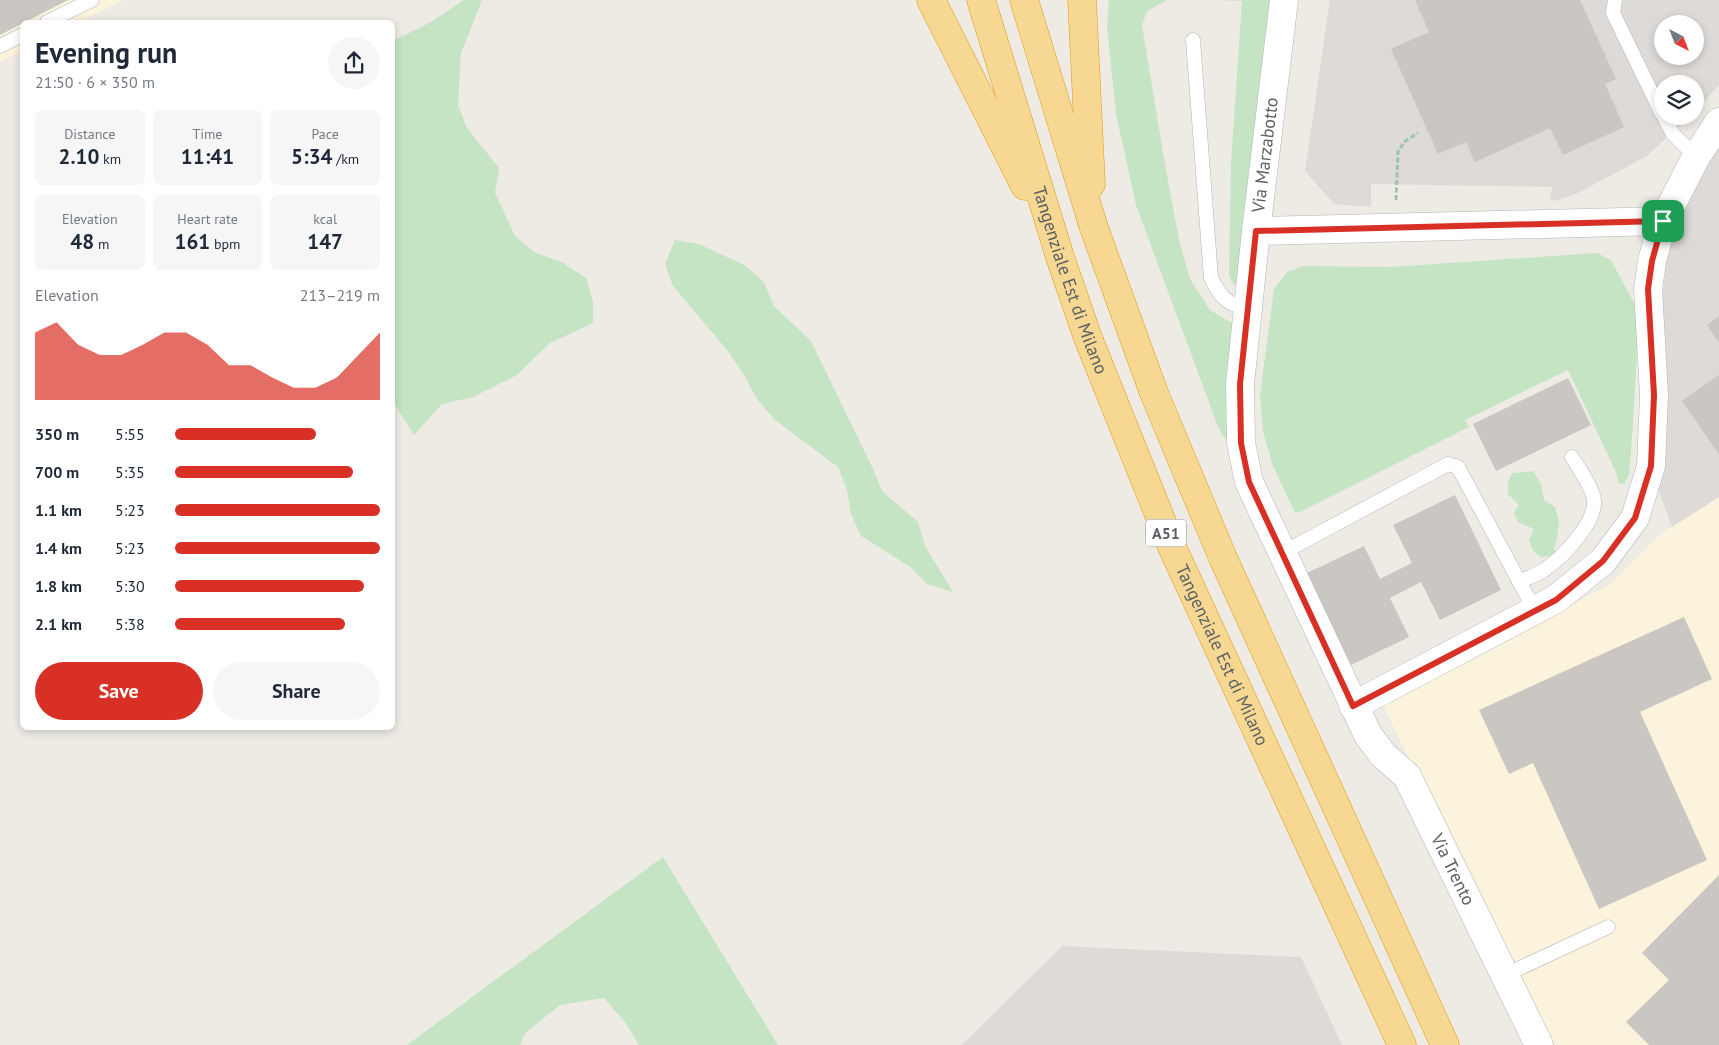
<!DOCTYPE html>
<meta charset="utf-8">
<style>
:root{--surface:#fff;--page:#f6f6f7;--text:#1f2937;--muted:#747a83;--accent:#d93025}
body{margin:0;font-family:"PT Sans",sans-serif;background:var(--page);color:var(--text);height:100vh;display:flex;flex-direction:column;font-size:19px;white-space:nowrap}
*{box-sizing:border-box;margin:0}
p{font-size:16px;color:var(--muted)}
.icon{flex:none;width:28px;height:28px;fill:none;stroke:currentColor;stroke-width:2;stroke-linecap:round;stroke-linejoin:round}
.map{position:relative;flex:1;overflow:hidden}
.sheet{position:absolute;left:20px;top:20px;width:375px;height:710px;display:flex;flex-direction:column;background:var(--surface);border-radius:8px;box-shadow:0 2px 8px #0003}
.sheet>*{flex:none}
.needle{width:32px;rotate:138deg}
.tools{position:absolute;left:1654px;top:15px;display:grid;gap:10px}
.tools a{display:grid;place-items:center;width:50px;height:50px;border-radius:50%;background:var(--surface);box-shadow:0 2px 8px #0003;font-size:25px}
.pin{position:absolute;display:grid;place-items:center;width:42px;height:42px;color:#fff;margin:-21px;border-radius:10px;box-shadow:0 2px 8px #0006}
.round{display:grid;place-items:center;flex:none;width:52px;height:52px;border-radius:26px;background:var(--page)}
.head{display:flex;align-items:center;justify-content:space-between;height:85px;padding:0 15px}
h1{font-size:28px;font-weight:600;line-height:38px}
.stats{display:grid;grid-template-columns:repeat(3,1fr);gap:8px;height:85px;padding:5px 15px}
.stats div{display:grid;align-content:center;border-radius:8px;background:var(--page);text-align:center}
.stats b{font-size:21px;font-weight:600}
.stats small{font-size:14px;font-weight:400}
.stats p{font-size:14px}
.chart{height:140px;padding:10px 15px}
.chart p{display:flex;justify-content:space-between}
.chart svg{width:100%;height:90px;margin-top:5px;fill:var(--accent);opacity:.7}
.cta{display:flex;gap:10px;margin-top:auto;padding:10px 15px}
.cta a{flex:1;height:58px;border-radius:30px;background:var(--accent);color:#fff;font-size:20px;font-weight:600;line-height:58px;text-align:center}
.cta a+a{background:var(--page);color:var(--text)}
ul{padding:0 15px;list-style:none;font-size:16px}
li{display:grid;grid-template-columns:80px 60px 1fr;align-items:center;height:38px}
li i{height:12px;border-radius:6px;background:var(--accent)}
.map>svg:first-child{display:block}
.commercial{fill:#fcf3dc}
.industrial{fill:#dddad7;fill-rule:evenodd}
.green{fill:#c4e4c3}
.building{fill:#cac6c2}
.lines{fill:none;stroke-linecap:round;stroke-linejoin:round}
.lane-casing{stroke:#b2b5b9;stroke-width:15}
.street-casing{stroke:#b2b5b9;stroke-width:29}
.highway-casing{stroke:#e6960d;stroke-width:29}
.path{stroke:#9cc5a5;stroke-width:3;stroke-dasharray:5 2.5;stroke-linecap:butt}
.lane{stroke:#fff;stroke-width:14}
.street{stroke:#fff;stroke-width:28}
.highway{stroke:#f7d893;stroke-width:28}
.route-casing{stroke:#fff;stroke-width:10}
.route{stroke:#d93025;stroke-width:6}
.labels{text-anchor:middle;stroke-width:4.5;stroke-linejoin:round;paint-order:stroke}
.shield{fill:#fff;stroke:#8d9092;stroke-width:1}
.shield-label{font-size:16px;font-weight:bold;fill:#5c6064}
.street-label{font-size:18px;fill:#5c6064;stroke:#fff}
</style>
<div class="map">
<svg width="1719" height="1045" viewBox="0 0 1719 1045">
<rect width="100%" height="100%" fill="#eeebe5"/>
<!-- commercial -->
<g class="commercial">
<path d="M0,0h123l-44,22h-57v29l-22,11z"/>
<path d="M1719,497v548h-168l-170,-344 227,-115 53,-52z"/>
</g>
<!-- industrial -->
<g class="industrial">
<path d="M1330,0h389v85l-24,26v-27h-33v32h28l-43,40 -69,37 -19,7 -9,1 2,-14 -181,-3v23l-37,-3 -29,-33zM1662,24h33v32h-33z"/>
<path d="M1719,142v355l-47,30 -14,-39 1,-154 9,-88 26,-65z"/>
<path d="M1062,946l239,11 41,88h-380z"/>
</g>
<!-- green -->
<g class="green">
<path d="M464,0h18l-21,53 -3,52 9,23 32,40 -4,25 20,43 19,16 29,11 23,15 7,24v21l-43,20 -33,32 -44,22 -31,7 -28,31 -22,-35 1,-359 38,-19z"/>
<path d="M1109,0h58l-20,11 -5,14 22,134 15,81 11,39 20,31 20,12 10,1 -9,116h-6l-8,-15 -81,-219 -20,-91 -9,-88z"/>
<path d="M1217,0h56l-30,287 -11,-4 -3,-9 2,-111 11,-162z"/>
<path d="M675,240l24,4 45,21 20,17 10,24 37,35 62,128 9,22 36,31 7,24 28,46 -26,-8 -18,-18 -48,-30 -10,-22 -4,-24 -9,-23 -63,-47 -18,-21 -13,-24 -17,-25 -54,-64 -8,-22z"/>
<path d="M1597,253l14,7 23,43 4,32 -5,89 -4,51 -5,9 -5,-1 -4,-13 -47,-100 -103,50 4,7 -169,85 -5,1 -22,-47 -10,-34 -3,-37 14,-106 13,-17 16,-6 87,1z"/>
<path d="M1533,471l8,13 3,16 11,7 4,13 -2,20 -3,8 1,4 -3,4 -11,1 -8,-6 -4,-11 5,-11 -16,-7 -4,-10 5,-7 -11,-11v-11l4,-10z"/>
<path d="M663,857l115,188h-139l-14,-23 -21,-24 -44,7 -35,28 -5,12h-113z"/>
</g>
<!-- building -->
<g class="building">
<path d="M0,0h68l-68,35z"/>
<path d="M1415,0h165l36,79 -11,5 19,43 -61,28 -13,-27 -75,34 -9,-20 -28,12 -47,-105 38,-17z"/>
<path d="M1719,316v27l-12,-18z"/>
<path d="M1719,375v79l-37,-53z"/>
<path d="M1568,378l23,47 -95,46 -23,-47z"/>
<path d="M1455,495l46,95 -61,30 -19,-38 -31,16 19,39 -58,28 -44,-92 57,-27 16,33 32,-16 -19,-38z"/>
<path d="M1684,617l28,62 -72,33 67,148 -108,49 -66,-146 -24,11 -30,-64z"/>
<path d="M1719,875v170h-70l-23,-23 43,-42 -27,-27z"/>
</g>
<g class="lines">
<defs>
<g id="lane">
<path d="M1615,0l-2,13 49,101"/>
<path d="M47,22l45,-22"/>
<path d="M1193,40l18,238c9,18 15,27 37,30"/>
<path d="M0,46l22,-11"/>
<path d="M1664,116l9,18 23,23"/>
<path d="M1282,553l166,-89 10,3 77,144"/>
<path d="M1519,582c8,-4 17,-7 25,-12 18,-12 57,-51 49,-75 -4,-13 -14,-26 -21,-38"/>
<path d="M1505,975l103,-48"/>
</g>
<g id="street">
<path id="s1" d="M1284,0l-28,231 -16,153 1,59 8,39 119,253 15,20 24,21 132,269"/>
<path d="M1256,231l407,-10"/>
<path d="M1353,706l203,-107 47,-38 32,-43 16,-52 3,-71 -6,-106 4,-28 11,-40 33,-64 23,-35"/>
</g>
<g id="highway">
<path d="M931,0l94,186"/>
<path id="s2" d="M981,0l79,257 28,81 84,209 230,498"/>
<path d="M1024,0l70,228 60,165 69,165 222,487"/>
<path d="M1082,0l9,184"/>
</g>
</defs>
<!-- lane casing -->
<use href="#lane" class="lane-casing"/>
<!-- street casing -->
<use href="#street" class="street-casing"/>
<!-- highway casing -->
<use href="#highway" class="highway-casing"/>
<!-- path -->
<path class="path" d="M1396,200l2,-48 6,-10 14,-9"/>
<!-- lane -->
<use href="#lane" class="lane"/>
<!-- street -->
<use href="#street" class="street"/>
<!-- highway -->
<use href="#highway" class="highway"/>
</g>
<g class="lines">
<defs>
<path id="route" d="M1663,221l-11,40 -4,28 6,106 -3,71 -16,52 -32,43 -47,39 -203,106 -104,-224 -8,-39 -1,-59 16,-153z"/>
</defs>
<!-- route casing -->
<use href="#route" class="route-casing"/>
<!-- route -->
<use href="#route" class="route"/>
</g>
<g class="labels">
<!-- shield labels -->
<rect class="shield" x="1146" y="519.5" width="40" height="27" rx="4"/>
<g class="shield-label">
<text x="1166" y="539">A51</text>
</g>
<!-- street labels -->
<g class="street-label">
<text transform="translate(1265 155) rotate(-83)" y="6">Via Marzabotto</text>
<text dy="6" stroke="none"><textPath href="#s2" startOffset="294">Tangenziale Est di Milano</textPath></text>
<text dy="6" stroke="none"><textPath href="#s2" startOffset="699">Tangenziale Est di Milano</textPath></text>
<text dy="6" stroke="none"><textPath href="#s1" startOffset="926">Via Trento</textPath></text>
</g>
</g>
</svg>
<div class="tools">
<a><svg class="needle" viewBox="-14 -14 28 28"><path d="M0-13l5 13h-10z" fill="#e53935"/><path d="M0 13l5-13h-10z" fill="#747a83"/></svg></a>
<a><svg class="icon" aria-label="layers" viewBox="0 0 24 24"><path d="M12 4l9 5-9 5-9-5zM3 14l9 5 9-5"/></svg></a>
</div>
<div class="pin" style="left:1663px;top:221px;background:#1e9e55"><svg class="icon" aria-label="arrive" viewBox="0 0 24 24"><path d="M6 21V4h12l-3 4 3 4H6"/></svg></div>
<section class="sheet">
<div class="head"><div><h1>Evening run</h1><p>21:50 · 6 × 350 m</p></div><a class="round"><svg class="icon" aria-label="share" viewBox="0 0 24 24"><path d="M12 15V3M7 8l5-5 5 5M5 13v7h14v-7"/></svg></a></div>
<div class="stats">
<div><p>Distance</p><b>2.10<small> km</small></b></div>
<div><p>Time</p><b>11:41</b></div>
<div><p>Pace</p><b>5:34<small> /km</small></b></div>
</div>
<div class="stats">
<div><p>Elevation</p><b>48<small> m</small></b></div>
<div><p>Heart rate</p><b>161<small> bpm</small></b></div>
<div><p>kcal</p><b>147</b></div>
</div>
<div class="chart"><p><span>Elevation</span>213–219 m</p>
<svg viewBox="0 0 160 44" preserveAspectRatio="none"><path d="M0 44V11L10 6L20 17L30 22L40 22L50 17L60 11L70 11L80 17L90 27L100 27L110 33L120 38L130 38L140 33L150 22L160 11V44z"/></svg>
</div>
<ul>
<li><b>350 m</b>5:55<i style="width:69%"></i></li>
<li><b>700 m</b>5:35<i style="width:87%"></i></li>
<li><b>1.1 km</b>5:23<i style="width:100%"></i></li>
<li><b>1.4 km</b>5:23<i style="width:100%"></i></li>
<li><b>1.8 km</b>5:30<i style="width:92%"></i></li>
<li><b>2.1 km</b>5:38<i style="width:83%"></i></li>
</ul>
<div class="cta"><a>Save</a><a>Share</a></div>
</section>
</div>
